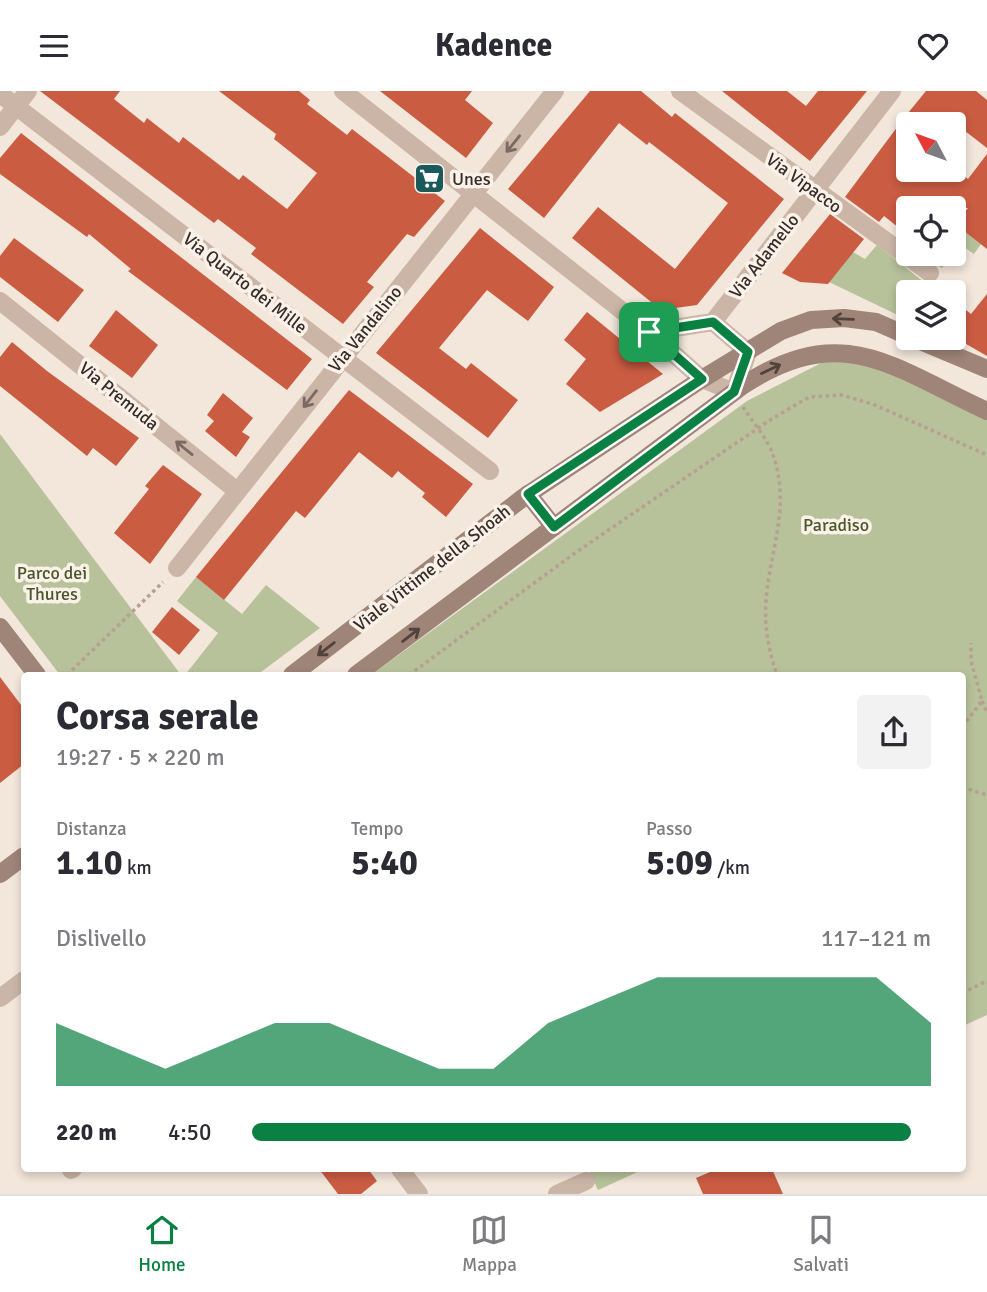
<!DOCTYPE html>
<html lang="it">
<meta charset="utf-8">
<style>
:root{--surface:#fff;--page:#f2f2f3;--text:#2b2b33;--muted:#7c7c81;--line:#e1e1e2;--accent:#0b8043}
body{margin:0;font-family:Signika,sans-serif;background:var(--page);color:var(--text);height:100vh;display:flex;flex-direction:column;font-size:26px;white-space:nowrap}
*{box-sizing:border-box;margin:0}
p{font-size:23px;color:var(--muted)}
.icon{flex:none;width:38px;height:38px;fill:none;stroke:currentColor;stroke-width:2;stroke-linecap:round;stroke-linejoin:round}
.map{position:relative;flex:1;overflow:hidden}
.side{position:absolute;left:21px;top:581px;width:945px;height:500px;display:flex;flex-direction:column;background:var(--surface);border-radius:7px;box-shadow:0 4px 10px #0003}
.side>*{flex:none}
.needle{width:46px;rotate:311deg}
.fabs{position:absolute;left:896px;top:21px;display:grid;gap:14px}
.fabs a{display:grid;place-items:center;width:70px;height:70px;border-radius:7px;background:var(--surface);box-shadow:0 4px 10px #0003;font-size:35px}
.pin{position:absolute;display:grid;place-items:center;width:60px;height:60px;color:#fff;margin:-30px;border-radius:14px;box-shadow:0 4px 10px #0006}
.round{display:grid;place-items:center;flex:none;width:74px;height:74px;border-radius:7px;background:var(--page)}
.overview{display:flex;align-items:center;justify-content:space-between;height:119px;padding:0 35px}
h1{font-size:38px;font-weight:700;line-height:52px}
.metrics{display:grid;grid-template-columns:repeat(3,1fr);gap:10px;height:119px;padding:7px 35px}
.metrics div{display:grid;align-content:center}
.metrics b{font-size:35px;font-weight:700}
.metrics small{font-size:19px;font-weight:400}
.metrics p{font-size:19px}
.chart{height:196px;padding:14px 35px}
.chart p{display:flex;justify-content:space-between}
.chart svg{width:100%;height:126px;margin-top:7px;fill:var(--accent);opacity:.7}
ul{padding:0 35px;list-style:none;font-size:23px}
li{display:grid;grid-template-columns:112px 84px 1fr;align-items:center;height:52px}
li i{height:18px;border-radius:9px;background:var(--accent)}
header{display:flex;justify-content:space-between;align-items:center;height:91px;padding:0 35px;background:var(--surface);font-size:32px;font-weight:700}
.menu{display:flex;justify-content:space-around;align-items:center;height:98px;border-top:2px solid var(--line);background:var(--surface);font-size:19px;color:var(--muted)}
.menu a{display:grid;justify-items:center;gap:4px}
.menu .active{color:var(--accent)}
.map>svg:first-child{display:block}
.green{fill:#b7c29a}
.building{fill:#ca5c42}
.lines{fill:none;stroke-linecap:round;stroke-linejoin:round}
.path{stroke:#b79f91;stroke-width:3.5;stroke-dasharray:3.5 3.5;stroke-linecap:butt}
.street{stroke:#cbb5a6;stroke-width:18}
.secondary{stroke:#9f8478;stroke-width:18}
.oneway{stroke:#7a6a61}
.oneway2{stroke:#51423c}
.route-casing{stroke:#fff;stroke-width:14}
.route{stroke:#0b8043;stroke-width:9}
.labels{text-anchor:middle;stroke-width:7;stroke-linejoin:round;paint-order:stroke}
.poi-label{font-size:18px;fill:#372c28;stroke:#faf1e8;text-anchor:start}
.street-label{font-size:18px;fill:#372c28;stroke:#faf1e8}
.park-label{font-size:18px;fill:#49572a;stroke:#faf1e8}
</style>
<header><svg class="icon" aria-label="menu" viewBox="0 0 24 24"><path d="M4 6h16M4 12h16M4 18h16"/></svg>Kadence<svg class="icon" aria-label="heart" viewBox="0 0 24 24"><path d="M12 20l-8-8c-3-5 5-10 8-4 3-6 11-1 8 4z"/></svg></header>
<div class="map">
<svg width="987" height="1103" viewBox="0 0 987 1103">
<rect width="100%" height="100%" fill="#f3e6db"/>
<!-- green -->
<g class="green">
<path d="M955,133l26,20 -7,10 -13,-9 -19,23 -15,-8 5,-6h22z"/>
<path d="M877,154l52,41 -2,6h-19v28l-81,-39 24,-30 14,8z"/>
<path d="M829,268l42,6 116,55v595l-24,11 -1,-351h-591l376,-274z"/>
<path d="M0,343l181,241h-121l-60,-79z"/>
<path d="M196,486l46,37 24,-29 54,43 -63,47h-72l33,-42 -41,-32z"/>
<path d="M588,1078h56l-46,21z"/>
</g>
<!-- building -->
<g class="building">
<path d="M40,0h80l-6,8 30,24 3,-5 32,25 4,-6 56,43 4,-5 44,34 30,-36 -43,-34 2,-5 -57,-43h80l11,9 -3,4 40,31 5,-6 93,72 -31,36 -7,-3 -40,48 7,5 -31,37 -92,-70 5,-6 -38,-29 -4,4z"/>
<path d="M380,0h92l-7,9 28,23 -27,35z"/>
<path d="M590,0h51l31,26 3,-4 109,86 -87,106 -36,5 -89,-72 26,-31 77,62 53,-66 -79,-61 -2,3 -28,-22 -75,95 -36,-29z"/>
<path d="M722,0h65l19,15 12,-15h49l-57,70z"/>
<path d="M926,0h50l11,9v48l-31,-24h-57z"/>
<path d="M898,35l10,8v36h48l12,9 19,-25v95l-32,-25 13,-16h-60v27l-24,-19 -5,6 -34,-25z"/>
<path d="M21,42l291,226 -25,31 -159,-119 3,-2 -42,-35 -2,3 -87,-63v-16z"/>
<path d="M830,123l34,25 -36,45 -28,-2 -18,-9z"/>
<path d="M480,137l74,59 -26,34 -41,-31 -48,58 27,21 5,-6 47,37 -30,38 -112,-85z"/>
<path d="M14,147l70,52 -26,32 -58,-45v-21z"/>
<path d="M987,203v62l-33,-19v-23l7,-8 10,8z"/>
<path d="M116,219l42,35 -26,33 -43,-32z"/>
<path d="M587,221l76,62 -63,38 -34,-28 20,-25 -22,-19z"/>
<path d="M12,251l35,29 92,67 -23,28 -23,-18 -6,8 -87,-70v-29z"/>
<path d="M349,299l124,94 -27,33 -24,-20 3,-4 -27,-22 -6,7 -33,-26 -54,66 -9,-7 -72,89 -28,-23z"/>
<path d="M223,302l30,25 -11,14 8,5 -14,20 -31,-26 9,-10 -7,-6z"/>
<path d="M163,374l39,29 -52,70 -36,-31 35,-44 -4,-3z"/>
<path d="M172,516l28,23 -21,25 -27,-23z"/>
<path d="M0,586l24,32v55l-24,19z"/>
<path d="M319,1078h49l9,12 -16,13h-23z"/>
<path d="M717,1078h55l11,25h-80l-7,-16z"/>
</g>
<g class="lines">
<!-- path -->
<g class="path">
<path d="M743,316c9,14 23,30 29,45 20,54 -2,96 -6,149 -2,26 3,50 11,74"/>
<path d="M67,584l96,-93"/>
<path d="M409,584l166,-122 195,-133 39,-23 33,-2 33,10 112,50"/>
<path d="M982,610l5,12"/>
<path d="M962,636l20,-26 -11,-40v-18"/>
<path d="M962,696l25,8"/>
<path d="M962,902l25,-12"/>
</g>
<!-- street -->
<g class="street">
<path d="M343,0l306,241 53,47 32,13 14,-40 -35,-30"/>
<path d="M680,0l250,182"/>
<path d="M0,3l490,377"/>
<path d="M0,36l28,-36"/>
<path d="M0,210l237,190"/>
<path d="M649,241l64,-10 179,-231"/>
<path d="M177,477l378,-477"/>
<path d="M0,907l24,-18"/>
<path d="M400,1078l19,25"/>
<path d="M71,1079l2,-1"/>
<path d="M557,1103l29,-13"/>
</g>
<!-- secondary -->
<g class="secondary">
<path d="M913,247l74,31"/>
<path d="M528,403l26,33"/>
<path d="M0,536l37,48"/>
<path d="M292,584l232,-178 178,-118 79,-48 30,-11 33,-2 32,4 32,14"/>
<path d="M356,584l386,-289c101,-66 149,-19 245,25"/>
<path d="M0,783l24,-18"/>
</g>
</g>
<!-- one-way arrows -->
<defs><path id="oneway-shaft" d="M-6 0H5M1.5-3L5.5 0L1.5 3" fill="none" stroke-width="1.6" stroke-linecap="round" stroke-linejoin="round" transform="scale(1.75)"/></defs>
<g class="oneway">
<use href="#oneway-shaft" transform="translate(513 53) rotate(129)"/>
<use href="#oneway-shaft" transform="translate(310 308) rotate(128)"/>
<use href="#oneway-shaft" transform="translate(184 357) rotate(-141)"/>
</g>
<g class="oneway2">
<use href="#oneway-shaft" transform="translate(843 228) rotate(-178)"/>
<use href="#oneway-shaft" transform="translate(771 278) rotate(-26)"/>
<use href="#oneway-shaft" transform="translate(411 544) rotate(-37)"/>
<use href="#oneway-shaft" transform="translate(326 558) rotate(142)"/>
</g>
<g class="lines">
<defs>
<path id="route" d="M713,231l35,30 -14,40 -180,135 -26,-33 174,-115 -53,-47z"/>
</defs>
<!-- route casing -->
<use href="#route" class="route-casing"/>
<!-- route -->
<use href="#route" class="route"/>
</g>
<!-- icons -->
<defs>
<symbol id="supermarket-square" viewBox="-11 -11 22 22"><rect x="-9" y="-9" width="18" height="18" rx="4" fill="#1b5a5a" stroke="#faf1e8"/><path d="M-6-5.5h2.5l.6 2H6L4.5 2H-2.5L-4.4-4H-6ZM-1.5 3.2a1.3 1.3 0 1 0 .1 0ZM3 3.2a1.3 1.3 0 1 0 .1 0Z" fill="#fff"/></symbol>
</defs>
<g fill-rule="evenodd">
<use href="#supermarket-square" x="412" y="70" width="35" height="35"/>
</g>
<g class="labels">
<!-- poi labels -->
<g class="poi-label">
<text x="452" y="94">Unes</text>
</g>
<!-- street labels -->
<g class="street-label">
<text transform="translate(804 92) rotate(36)" y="6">Via Vipacco</text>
<text transform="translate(764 165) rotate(-52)" y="6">Via Adamello</text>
<text transform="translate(245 192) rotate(38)" y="6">Via Quarto dei Mille</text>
<text transform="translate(365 238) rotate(-51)" y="6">Via Vandalino</text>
<text transform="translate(119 305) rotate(39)" y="6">Via Premuda</text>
<text transform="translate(432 477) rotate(-38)" y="6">Viale Vittime della Shoah</text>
</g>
<!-- park labels -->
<g class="park-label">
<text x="836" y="440">Paradiso</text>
<text x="52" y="488">Parco dei<tspan x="52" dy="21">Thures</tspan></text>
</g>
</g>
</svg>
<div class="fabs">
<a><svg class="needle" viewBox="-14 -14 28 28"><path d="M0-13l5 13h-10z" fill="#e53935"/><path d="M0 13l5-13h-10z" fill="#7c7c81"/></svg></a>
<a><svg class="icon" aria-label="locate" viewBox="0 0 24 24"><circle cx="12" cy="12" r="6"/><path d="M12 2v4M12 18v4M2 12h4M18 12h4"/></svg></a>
<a><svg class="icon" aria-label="layers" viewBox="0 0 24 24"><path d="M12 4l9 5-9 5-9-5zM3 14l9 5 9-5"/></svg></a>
</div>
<div class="pin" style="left:649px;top:241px;background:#1e9e55"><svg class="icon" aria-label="arrive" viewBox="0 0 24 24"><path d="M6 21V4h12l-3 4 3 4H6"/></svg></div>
<section class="side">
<div class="overview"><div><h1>Corsa serale</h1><p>19:27 · 5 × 220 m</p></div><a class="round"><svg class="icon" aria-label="share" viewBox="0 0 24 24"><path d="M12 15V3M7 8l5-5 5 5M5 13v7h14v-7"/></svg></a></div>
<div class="metrics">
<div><p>Distanza</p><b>1.10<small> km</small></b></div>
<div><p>Tempo</p><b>5:40</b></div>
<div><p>Passo</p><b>5:09<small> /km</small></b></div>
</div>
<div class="chart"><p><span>Dislivello</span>117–121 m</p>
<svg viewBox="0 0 160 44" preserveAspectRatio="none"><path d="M0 44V22L10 30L20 38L30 30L40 22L50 22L60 30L70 38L80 38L90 22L100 14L110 6L120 6L130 6L140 6L150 6L160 22V44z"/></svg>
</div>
<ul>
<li><b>220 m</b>4:50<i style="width:97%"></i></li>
</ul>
</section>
</div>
<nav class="menu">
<a class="active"><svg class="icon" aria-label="home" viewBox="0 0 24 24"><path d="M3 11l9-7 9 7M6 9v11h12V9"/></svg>Home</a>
<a><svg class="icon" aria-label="map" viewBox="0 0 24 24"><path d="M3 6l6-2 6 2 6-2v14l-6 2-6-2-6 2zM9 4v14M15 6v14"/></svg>Mappa</a>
<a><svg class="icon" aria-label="saved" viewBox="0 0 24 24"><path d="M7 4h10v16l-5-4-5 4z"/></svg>Salvati</a>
</nav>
